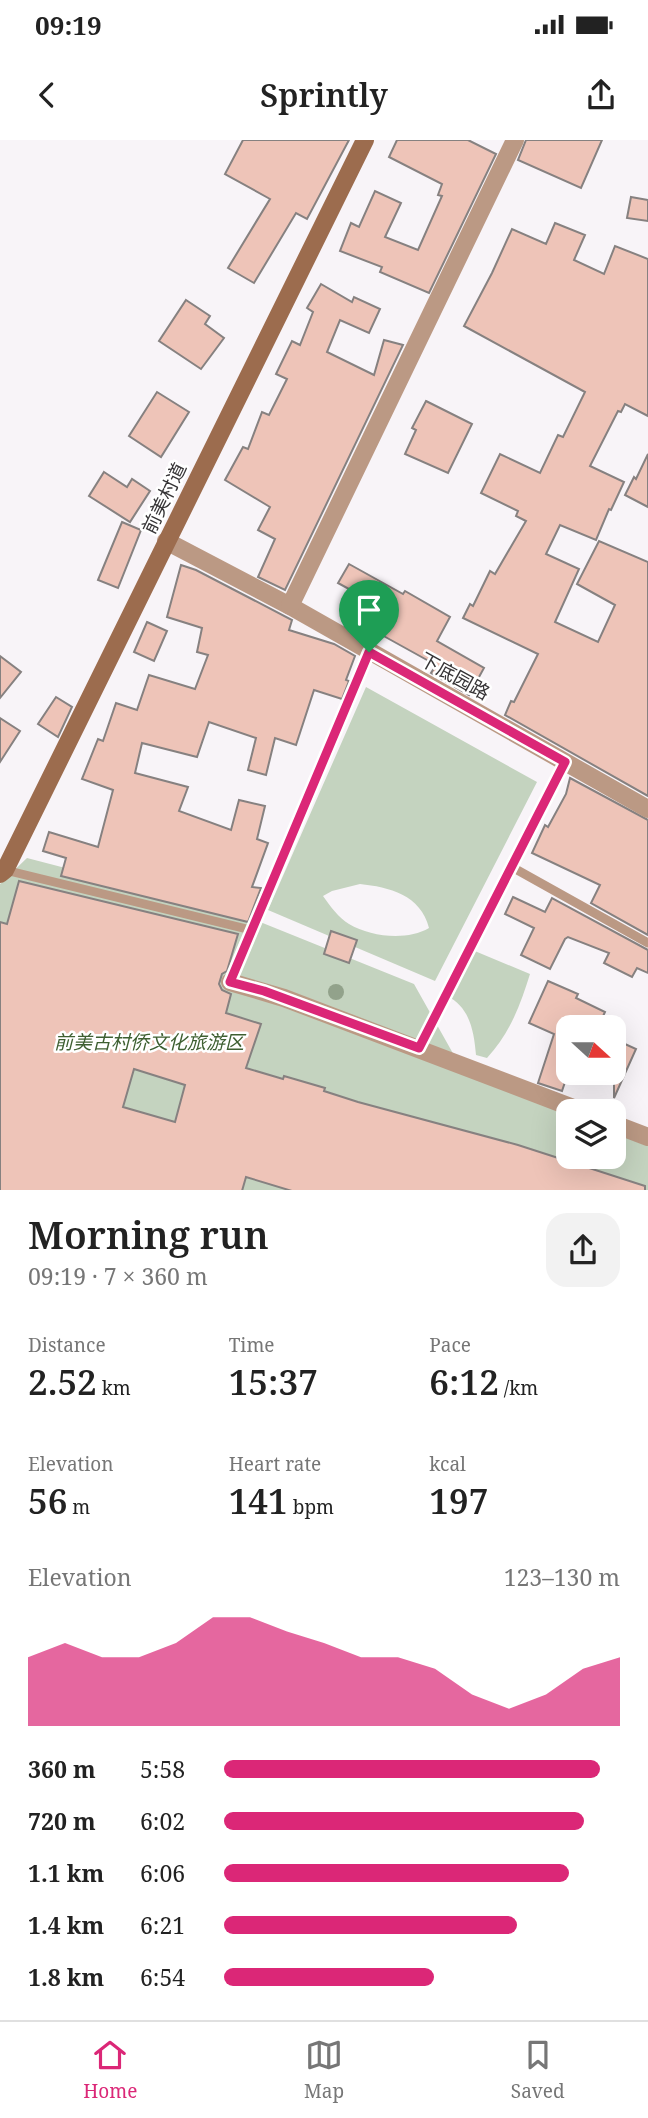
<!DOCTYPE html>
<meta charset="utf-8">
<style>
:root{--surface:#fff;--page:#f2f2f2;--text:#222;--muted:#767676;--line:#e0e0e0;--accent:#db2777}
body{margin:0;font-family:"Noto Serif","Noto Sans SC",serif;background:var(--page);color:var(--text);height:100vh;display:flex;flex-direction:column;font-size:26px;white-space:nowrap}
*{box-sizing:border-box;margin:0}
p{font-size:23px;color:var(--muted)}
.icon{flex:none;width:38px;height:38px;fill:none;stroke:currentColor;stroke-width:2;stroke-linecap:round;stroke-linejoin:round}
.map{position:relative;height:1050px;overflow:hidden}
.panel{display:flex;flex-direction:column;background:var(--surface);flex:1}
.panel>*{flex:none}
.needle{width:46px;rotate:111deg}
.tools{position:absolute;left:556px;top:875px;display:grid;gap:14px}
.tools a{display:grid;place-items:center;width:70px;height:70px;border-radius:14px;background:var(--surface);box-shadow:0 7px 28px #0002;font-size:35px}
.pin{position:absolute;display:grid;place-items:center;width:60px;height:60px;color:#fff;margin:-72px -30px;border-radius:50% 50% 50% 0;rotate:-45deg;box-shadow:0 0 7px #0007}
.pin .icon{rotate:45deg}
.round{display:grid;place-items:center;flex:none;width:74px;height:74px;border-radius:21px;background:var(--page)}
.summary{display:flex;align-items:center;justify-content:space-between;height:119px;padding:0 28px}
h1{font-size:38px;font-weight:600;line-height:52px}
.figures{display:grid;grid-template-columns:repeat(3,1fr);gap:10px;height:119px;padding:7px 28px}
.figures div{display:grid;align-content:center}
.figures b{font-size:35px;font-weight:600}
.figures small{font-size:19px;font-weight:400}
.figures p{font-size:19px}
.chart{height:196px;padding:14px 28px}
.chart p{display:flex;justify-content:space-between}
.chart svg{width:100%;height:126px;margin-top:7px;fill:var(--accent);opacity:.7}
ul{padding:0 28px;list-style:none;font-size:23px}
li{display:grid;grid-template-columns:112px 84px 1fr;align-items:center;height:52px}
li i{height:18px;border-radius:9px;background:var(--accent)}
.status{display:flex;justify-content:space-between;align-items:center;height:49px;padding:0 35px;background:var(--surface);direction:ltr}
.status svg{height:19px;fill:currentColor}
header{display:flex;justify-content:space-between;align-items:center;height:91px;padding:0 28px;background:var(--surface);font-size:32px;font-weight:600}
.tab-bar{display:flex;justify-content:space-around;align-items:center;height:98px;border-top:2px solid var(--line);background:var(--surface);font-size:19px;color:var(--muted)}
.tab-bar a{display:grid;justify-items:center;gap:4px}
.tab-bar .active{color:var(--accent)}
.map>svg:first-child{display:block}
.green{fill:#c4d3bf;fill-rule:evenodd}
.building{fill:#eec4b8;stroke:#868180;stroke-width:2;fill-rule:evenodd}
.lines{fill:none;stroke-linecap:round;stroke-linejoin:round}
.lane{stroke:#bb9984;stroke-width:9}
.street{stroke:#bb9984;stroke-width:18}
.secondary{stroke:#9c6c4e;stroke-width:18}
.tree{fill:#92a28b}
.route-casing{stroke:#fff;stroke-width:14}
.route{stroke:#db2777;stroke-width:9}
.labels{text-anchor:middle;stroke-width:5;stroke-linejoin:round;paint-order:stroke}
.street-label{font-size:19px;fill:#363436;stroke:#fff}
.park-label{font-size:19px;font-style:italic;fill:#3e5f31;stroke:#fff}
</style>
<div class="status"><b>09:19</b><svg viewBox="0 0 49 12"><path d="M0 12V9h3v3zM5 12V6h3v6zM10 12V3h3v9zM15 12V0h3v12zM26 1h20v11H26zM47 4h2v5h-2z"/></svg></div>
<header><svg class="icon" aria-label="back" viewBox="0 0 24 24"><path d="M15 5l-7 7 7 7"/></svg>Sprintly<svg class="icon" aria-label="share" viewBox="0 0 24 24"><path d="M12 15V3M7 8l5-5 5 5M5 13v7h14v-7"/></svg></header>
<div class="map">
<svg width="648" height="1051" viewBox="0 0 648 1051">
<rect width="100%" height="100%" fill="#f8f4f8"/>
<!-- green -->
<g class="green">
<path d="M366,547l171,95 -102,199 -167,-71zM360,744c29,3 61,11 69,44 -22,13 -58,9 -80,-4 -10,-6 -19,-18 -26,-28l9,-5z"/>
<path d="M27,718l211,55 176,71 41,73 140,54h-26v46h45v-38l34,13v58l-648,1v-307z"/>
<path d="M470,809l60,25c-10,32 -20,59 -43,84l-11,-3c-2,-23 -6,-48 -29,-59z"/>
</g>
<!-- building -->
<g class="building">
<path d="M243,0h106l-42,79 -11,-6 -42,70 -26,-15 42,-69 -45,-25z"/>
<path d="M397,0h71l28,14 -67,139 -49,-21 2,-5 -42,-16 11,-28 8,4 16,-36 26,12 -16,34 33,13 24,-54 -4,-1 4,-11 -53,-27z"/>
<path d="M526,0h76l-21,48 -63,-28z"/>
<path d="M631,57l17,3v21l-21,-3z"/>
<path d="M555,83l30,12 -11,25 30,14 11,-28 33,13v157l-23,-12 -4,8 -3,-1 -28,55 34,16 -13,28 -2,-1 -13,31 -36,-15 -14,29 33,15 -24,53 43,20 17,-37 -38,-21 22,-43 49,21v234l-143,-81 6,-14 3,1 24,-48 -75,-36 7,-14 3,2 17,-35 5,3 31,-53 -10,-5 2,-5 -37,-18 19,-39 40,19 18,-38 5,2 22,-45 -121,-66 28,-53 20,-44 34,15z"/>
<path d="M321,144l31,18 2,-5 26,12 -11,24 -29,-13 -13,32 47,23 10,-35 19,5 -118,245 -27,-13 17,-38 -17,-9 12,-23 -45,-27 18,-33 5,2 14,-37 7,3 18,-36 -11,-5 16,-33 8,4 13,-33 -6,-4z"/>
<path d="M186,160l24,16 -5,8 19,14 -23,31 -42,-28z"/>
<path d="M157,252l32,20 -28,45 -32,-21z"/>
<path d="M426,261l46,23 -24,49 -43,-19 11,-24 -4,-2z"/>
<path d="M648,314v53l-23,-12 9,-18 2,2z"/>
<path d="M104,332l23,15 5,-8 18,12 -20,31 -41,-26z"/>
<path d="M122,382l19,8 -23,58 -20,-8z"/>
<path d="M349,424l54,30 2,-3 45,26 -13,24 47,27 -15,27 -38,-22 5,-8 -56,-31 13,-21 -55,-30z"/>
<path d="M181,425l15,5 96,50 -3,10 45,14 21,12 -9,24 3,1 -7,18 -28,-9 -18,55 -21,-7 -9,37 -18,-5 8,-32 -47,-16 -12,35 -55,-14 -7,30 53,14 -9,24 52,19 8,-30 26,6 -8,33 11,4 -16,44 9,1 -13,34 -187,-46 5,-18 -23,-7 6,-19 49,15 15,-57 -31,-11 16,-40 5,2 13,-38 21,7 12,-35 46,14 13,-34 -11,-3 5,-24 -35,-11z"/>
<path d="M147,482l20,9 -13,30 -20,-9z"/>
<path d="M0,516l21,16 -21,26z"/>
<path d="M56,557l16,10 -14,30 -20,-13z"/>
<path d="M0,578l20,13 -20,31z"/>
<path d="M570,638l78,42v115l-57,-32 9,-18 -68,-32 13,-28 3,2 18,-33z"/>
<path d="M19,741l219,53 -11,37 -5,3 -3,10 3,6 9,4 -5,19 35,11 -15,44 37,11 1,-3 41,12 -1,3 34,11 160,43 127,41v5h-353l-46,-14 -4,14h-242v-269l7,2zM134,929l51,16 -10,37 -52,-15z"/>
<path d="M513,757l32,15 7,-14 96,52v23l-11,-5 -5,9 -28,-14 5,-10 -41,-16 -3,2 -15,30 -29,-14 13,-27 -29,-14z"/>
<path d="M331,791l26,9 -8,23 -25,-9z"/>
<path d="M548,841l30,13 -2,4 29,14 -7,15h-29v43l-7,21 -24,-8 16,-49 -25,-11z"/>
<path d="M614,899l22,10 -22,49z"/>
</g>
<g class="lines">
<!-- lane -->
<g class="lane">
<path d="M510,726l138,77"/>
<path d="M5,730l246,60"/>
<path d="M230,842l139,-330"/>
<path d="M419,908l146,-286"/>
</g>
<!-- street -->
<g class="street">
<path d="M166,401l124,65 358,203"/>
<path d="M290,466l225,-466"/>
<path d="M230,842l54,16 297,113"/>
<path d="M614,984l34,13"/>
</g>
<!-- secondary -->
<path class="secondary" d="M0,734l5,-4 360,-730"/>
</g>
<!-- trees -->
<circle class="tree" cx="336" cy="852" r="8"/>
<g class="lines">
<defs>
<path id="route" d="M369,512l196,110 -146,286 -155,-57 -34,-9z"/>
</defs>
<!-- route casing -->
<use href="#route" class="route-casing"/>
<!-- route -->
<use href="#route" class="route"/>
</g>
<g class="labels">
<!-- street labels -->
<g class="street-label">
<text transform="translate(164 358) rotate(-64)" y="7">前美村道</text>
<text transform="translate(455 536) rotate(29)" y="7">下底园路</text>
</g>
<!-- park labels -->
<g class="park-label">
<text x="149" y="909">前美古村侨文化旅游区</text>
</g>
</g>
</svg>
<div class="tools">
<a><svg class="needle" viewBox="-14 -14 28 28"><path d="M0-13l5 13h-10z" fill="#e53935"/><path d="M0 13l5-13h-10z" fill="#767676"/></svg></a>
<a><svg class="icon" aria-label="layers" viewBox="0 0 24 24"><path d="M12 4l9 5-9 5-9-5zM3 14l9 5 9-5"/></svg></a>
</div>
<div class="pin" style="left:369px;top:512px;background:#1e9e55"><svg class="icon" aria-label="arrive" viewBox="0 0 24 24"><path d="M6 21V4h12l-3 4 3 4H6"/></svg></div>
</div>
<section class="panel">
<div class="summary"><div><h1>Morning run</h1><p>09:19 · 7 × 360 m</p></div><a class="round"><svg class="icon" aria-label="share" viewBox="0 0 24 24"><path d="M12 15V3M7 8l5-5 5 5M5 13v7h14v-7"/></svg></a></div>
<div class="figures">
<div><p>Distance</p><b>2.52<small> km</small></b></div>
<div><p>Time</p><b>15:37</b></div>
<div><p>Pace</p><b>6:12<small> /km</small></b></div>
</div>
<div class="figures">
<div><p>Elevation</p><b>56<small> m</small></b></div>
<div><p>Heart rate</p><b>141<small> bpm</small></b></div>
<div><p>kcal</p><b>197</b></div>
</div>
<div class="chart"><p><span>Elevation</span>123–130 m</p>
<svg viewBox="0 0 160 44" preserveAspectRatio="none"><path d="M0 44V20L10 15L20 20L30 20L40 15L50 6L60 6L70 11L80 15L90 20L100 20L110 24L120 33L130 38L140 33L150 24L160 20V44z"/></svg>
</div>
<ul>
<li><b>360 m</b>5:58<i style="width:95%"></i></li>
<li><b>720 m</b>6:02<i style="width:91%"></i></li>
<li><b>1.1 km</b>6:06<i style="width:87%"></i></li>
<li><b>1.4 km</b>6:21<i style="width:74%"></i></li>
<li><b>1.8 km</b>6:54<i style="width:53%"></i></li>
</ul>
</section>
<nav class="tab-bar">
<a class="active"><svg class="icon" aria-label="home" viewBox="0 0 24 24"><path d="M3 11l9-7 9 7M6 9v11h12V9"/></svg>Home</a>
<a><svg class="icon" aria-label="map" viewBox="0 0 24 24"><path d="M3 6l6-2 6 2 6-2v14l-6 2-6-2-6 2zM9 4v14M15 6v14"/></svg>Map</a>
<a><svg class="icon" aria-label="saved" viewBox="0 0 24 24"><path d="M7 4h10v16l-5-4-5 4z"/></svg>Saved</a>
</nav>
